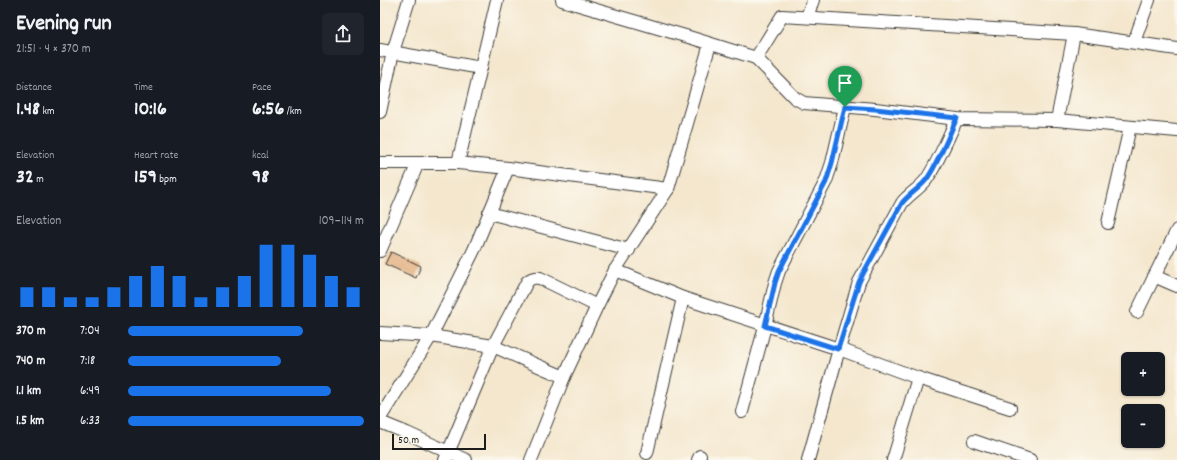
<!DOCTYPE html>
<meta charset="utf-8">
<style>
:root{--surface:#171b24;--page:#20242c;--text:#f1f3f6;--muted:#9ea1a6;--accent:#1a73e8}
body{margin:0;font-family:Dekko,sans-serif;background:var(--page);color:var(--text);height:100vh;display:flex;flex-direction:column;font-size:15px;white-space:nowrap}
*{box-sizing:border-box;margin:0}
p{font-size:13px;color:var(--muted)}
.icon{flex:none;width:22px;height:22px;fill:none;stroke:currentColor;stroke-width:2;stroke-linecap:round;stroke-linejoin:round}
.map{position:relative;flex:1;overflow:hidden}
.details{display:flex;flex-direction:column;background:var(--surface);width:380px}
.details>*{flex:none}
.tools{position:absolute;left:741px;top:352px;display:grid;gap:8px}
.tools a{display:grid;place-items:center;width:44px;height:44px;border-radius:6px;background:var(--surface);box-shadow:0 1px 3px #0004;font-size:20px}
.scale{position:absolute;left:12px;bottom:10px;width:94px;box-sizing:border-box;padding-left:4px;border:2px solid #1c1c1c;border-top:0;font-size:11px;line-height:14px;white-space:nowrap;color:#1c1c1c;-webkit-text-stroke:3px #fbf7ec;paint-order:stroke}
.pin{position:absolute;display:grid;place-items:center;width:34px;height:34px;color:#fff;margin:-41px -17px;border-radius:50% 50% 50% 0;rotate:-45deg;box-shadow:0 0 4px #0007}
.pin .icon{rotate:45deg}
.round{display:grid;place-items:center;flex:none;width:42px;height:42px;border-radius:6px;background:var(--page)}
.head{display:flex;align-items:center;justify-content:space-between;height:68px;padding:0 16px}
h1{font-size:22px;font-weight:700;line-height:30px}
.figures{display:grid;grid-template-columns:repeat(3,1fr);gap:6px;height:68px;padding:4px 16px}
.figures div{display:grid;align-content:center}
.figures b{font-size:20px;font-weight:700}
.figures small{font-size:11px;font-weight:400}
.figures p{font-size:11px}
.chart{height:112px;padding:8px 16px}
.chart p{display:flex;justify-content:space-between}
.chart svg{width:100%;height:72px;margin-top:4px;stroke:var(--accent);stroke-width:6}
ul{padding:0 16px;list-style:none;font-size:13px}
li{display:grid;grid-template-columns:64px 48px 1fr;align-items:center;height:30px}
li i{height:10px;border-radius:5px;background:var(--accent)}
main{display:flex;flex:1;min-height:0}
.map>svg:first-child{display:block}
.building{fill:#e1ac7b}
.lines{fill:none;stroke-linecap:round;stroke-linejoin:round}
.street-casing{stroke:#3c3a37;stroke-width:14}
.street{stroke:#fff;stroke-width:12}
.route-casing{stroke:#fff;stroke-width:8}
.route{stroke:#1a73e8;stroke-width:5}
</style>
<main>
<section class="details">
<div class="head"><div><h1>Evening run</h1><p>21:51 · 4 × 370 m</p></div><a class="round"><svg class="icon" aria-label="share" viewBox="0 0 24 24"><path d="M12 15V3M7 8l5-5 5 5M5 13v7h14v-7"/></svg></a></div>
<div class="figures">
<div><p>Distance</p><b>1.48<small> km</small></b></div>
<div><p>Time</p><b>10:16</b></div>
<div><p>Pace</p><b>6:56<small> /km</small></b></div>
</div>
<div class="figures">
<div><p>Elevation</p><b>32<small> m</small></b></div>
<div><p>Heart rate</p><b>159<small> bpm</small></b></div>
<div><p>kcal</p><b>98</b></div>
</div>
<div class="chart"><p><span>Elevation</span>109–114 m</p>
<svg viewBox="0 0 160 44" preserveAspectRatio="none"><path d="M5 44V32M15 44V32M25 44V38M35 44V38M45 44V32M55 44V25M65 44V19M75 44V25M85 44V38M95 44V32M105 44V25M115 44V6M125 44V6M135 44V12M145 44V25M155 44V32"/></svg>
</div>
<ul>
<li><b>370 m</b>7:04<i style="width:74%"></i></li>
<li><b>740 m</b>7:18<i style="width:65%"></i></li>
<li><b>1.1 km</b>6:49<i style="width:86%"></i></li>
<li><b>1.5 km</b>6:33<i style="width:100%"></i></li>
</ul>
</section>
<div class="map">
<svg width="797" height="460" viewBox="0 0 797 460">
<rect width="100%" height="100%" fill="#fbf7ec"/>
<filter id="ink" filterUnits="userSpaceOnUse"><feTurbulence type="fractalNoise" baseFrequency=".025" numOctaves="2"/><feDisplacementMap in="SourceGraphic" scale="8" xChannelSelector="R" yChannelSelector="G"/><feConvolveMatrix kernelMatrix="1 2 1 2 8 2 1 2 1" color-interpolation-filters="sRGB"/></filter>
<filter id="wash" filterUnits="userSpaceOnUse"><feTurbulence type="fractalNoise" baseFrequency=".012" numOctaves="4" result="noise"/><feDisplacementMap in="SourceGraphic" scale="16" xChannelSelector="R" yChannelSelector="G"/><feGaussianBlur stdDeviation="0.9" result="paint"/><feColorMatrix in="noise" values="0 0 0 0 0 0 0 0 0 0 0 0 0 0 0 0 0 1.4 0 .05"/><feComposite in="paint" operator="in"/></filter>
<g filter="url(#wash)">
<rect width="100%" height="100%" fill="#f4e7ce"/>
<g id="blocks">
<!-- building -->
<path class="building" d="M11,252l30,14 -5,12 -31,-14z"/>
</g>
</g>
<g filter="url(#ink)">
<use href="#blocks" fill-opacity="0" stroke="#3c3a37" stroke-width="1"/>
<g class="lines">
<defs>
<g id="street">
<path d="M182,0l130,38 64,20 26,-42 292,18 103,15"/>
<path d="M427,17l6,-17"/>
<path d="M754,42l15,-42"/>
<path d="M0,50l101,18"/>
<path d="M376,58l39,40 9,5 71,6 82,10 100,1 120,11"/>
<path d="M0,112l13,-60 16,-52"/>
<path d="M677,120l17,-86"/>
<path d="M0,163h78l50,5 160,21"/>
<path d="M78,163l39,-163"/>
<path d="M109,213l140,37"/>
<path d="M728,223l22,-96"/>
<path d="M0,251l38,-88"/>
<path d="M235,270l68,28 156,51 79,29 92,30"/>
<path d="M774,276l23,10"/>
<path d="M757,312l40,-82"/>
<path d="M0,333l51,3 62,10 71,31"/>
<path d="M362,412l23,-86 10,-43 4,-12 47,-90 6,-18 13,-56"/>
<path d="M0,418l51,-82 43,-86 34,-82"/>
<path d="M0,422l27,11 59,27"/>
<path d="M594,441l56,19"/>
<path d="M267,453l36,-155"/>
<path d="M65,460l48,-114 34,-64c4,-4 7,-5 13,-4l57,28"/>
<path d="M151,460l33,-83 33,-71 18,-36 53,-81 42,-145"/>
<path d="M318,460l2,-4"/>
<path d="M428,460l31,-111 20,-67 43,-79c7,-9 17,-14 24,-23 12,-17 22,-43 31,-61"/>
<path d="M513,460l25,-82"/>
</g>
</defs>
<!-- street casing -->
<use href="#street" class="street-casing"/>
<!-- street -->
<use href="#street" class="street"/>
</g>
</g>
<g class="lines" filter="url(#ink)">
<defs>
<path id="route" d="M465,107l30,2 82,9c-9,19 -19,46 -31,62 -7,9 -17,14 -24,23l-38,69 -5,10 -21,67 -73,-23 10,-43 4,-12 47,-89 6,-19z"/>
</defs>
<!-- route casing -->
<use href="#route" class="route-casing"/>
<!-- route -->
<use href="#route" class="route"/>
</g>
</svg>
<div class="tools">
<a>+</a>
<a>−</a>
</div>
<div class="scale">50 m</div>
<div class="pin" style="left:465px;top:107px;background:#1e9e55"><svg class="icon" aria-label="arrive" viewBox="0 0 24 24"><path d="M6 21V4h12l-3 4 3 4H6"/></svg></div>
</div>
</main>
